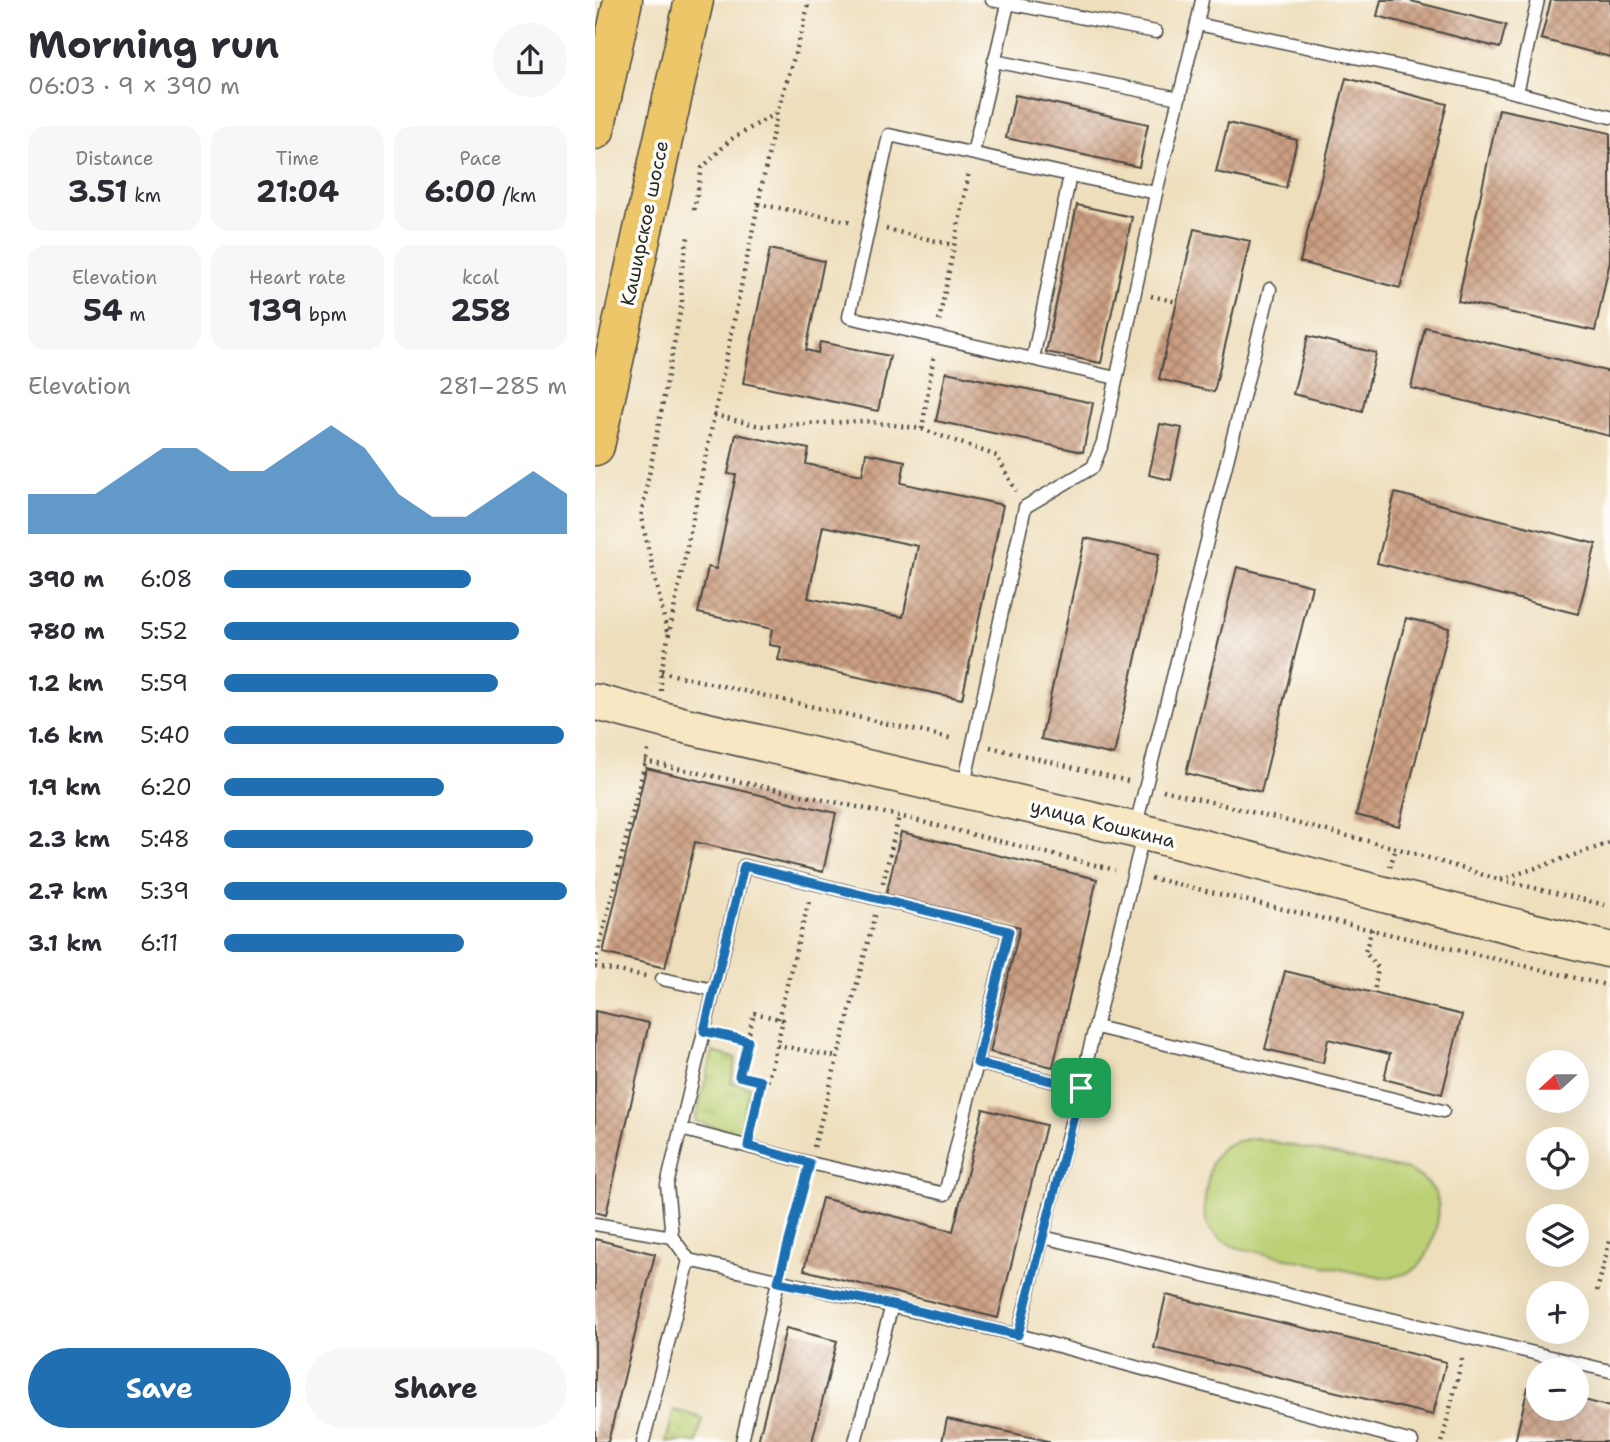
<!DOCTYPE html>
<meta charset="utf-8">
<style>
:root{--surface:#fff;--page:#f7f7f7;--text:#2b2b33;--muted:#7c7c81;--accent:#1f6fb2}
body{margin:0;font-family:"Shantell Sans",sans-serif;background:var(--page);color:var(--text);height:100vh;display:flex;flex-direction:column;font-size:26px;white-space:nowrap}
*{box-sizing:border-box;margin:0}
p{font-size:23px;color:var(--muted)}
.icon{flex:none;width:38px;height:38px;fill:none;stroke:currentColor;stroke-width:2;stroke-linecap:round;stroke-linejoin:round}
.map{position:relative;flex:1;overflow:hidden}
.drawer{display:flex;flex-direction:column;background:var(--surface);width:595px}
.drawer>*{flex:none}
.needle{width:46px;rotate:249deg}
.fabs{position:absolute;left:931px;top:1050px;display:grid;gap:14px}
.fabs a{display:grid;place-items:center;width:63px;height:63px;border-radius:50%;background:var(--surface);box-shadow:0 7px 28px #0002;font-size:35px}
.pin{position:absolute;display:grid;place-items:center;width:60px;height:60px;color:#fff;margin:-30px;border-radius:14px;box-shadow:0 4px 10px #0006}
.round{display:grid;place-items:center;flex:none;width:74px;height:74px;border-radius:37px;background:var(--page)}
.summary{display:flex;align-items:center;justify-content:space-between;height:119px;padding:0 28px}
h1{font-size:38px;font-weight:700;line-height:52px}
.stats{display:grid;grid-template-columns:repeat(3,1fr);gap:10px;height:119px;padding:7px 28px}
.stats div{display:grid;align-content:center;border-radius:18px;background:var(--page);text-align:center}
.stats b{font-size:30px;font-weight:700}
.stats small{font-size:19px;font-weight:400}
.stats p{font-size:19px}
.chart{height:196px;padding:14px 28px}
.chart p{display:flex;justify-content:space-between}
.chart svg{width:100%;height:126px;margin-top:7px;fill:var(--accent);opacity:.7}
.cta{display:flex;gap:14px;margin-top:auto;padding:14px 28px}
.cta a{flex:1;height:80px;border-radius:42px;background:var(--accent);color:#fff;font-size:28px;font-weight:700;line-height:80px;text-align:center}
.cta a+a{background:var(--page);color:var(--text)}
ul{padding:0 28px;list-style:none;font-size:23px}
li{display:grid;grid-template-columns:112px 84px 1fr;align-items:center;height:52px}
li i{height:18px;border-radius:9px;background:var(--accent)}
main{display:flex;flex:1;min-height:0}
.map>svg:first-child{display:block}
.grass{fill:url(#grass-tufts);stroke:#737e50;stroke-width:2}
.park{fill:url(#park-dots);stroke:#737e50;stroke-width:2}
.garden{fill:#bbd074;stroke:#737e50;stroke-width:2}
.building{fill:url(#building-cross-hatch);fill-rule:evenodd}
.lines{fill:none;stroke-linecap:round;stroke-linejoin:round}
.lane-casing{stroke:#484641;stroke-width:15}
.secondary-casing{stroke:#484641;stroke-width:38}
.primary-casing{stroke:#484641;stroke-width:41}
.path{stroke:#484641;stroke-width:4.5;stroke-dasharray:2 5;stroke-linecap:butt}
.lane{stroke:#fff;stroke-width:12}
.secondary{stroke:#f7e8c3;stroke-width:35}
.primary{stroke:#ecc669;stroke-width:38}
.route-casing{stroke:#fff;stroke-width:14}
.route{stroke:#1f6fb2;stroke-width:9}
.labels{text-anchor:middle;stroke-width:7;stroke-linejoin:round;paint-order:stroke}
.street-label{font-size:19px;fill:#2b2b2b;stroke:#fdfcf7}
</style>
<main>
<section class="drawer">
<div class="summary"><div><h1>Morning run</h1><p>06:03 · 9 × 390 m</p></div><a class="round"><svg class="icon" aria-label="share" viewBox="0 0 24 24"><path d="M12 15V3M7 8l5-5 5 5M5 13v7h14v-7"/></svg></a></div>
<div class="stats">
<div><p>Distance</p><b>3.51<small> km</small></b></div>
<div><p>Time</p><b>21:04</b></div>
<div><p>Pace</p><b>6:00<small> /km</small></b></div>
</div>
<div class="stats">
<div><p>Elevation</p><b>54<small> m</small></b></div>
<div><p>Heart rate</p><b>139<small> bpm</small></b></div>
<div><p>kcal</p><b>258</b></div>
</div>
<div class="chart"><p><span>Elevation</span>281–285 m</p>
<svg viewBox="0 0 160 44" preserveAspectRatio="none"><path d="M0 44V30L10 30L20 30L30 22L40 14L50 14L60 22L70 22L80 14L90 6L100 14L110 30L120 38L130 38L140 30L150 22L160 30V44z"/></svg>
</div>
<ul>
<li><b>390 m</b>6:08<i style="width:72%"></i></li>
<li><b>780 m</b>5:52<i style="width:86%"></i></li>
<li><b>1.2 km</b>5:59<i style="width:80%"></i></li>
<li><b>1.6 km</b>5:40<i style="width:99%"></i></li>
<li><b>1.9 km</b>6:20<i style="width:64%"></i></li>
<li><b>2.3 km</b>5:48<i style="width:90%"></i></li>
<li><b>2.7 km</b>5:39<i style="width:100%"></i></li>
<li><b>3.1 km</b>6:11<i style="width:70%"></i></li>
</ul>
<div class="cta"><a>Save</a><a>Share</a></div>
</section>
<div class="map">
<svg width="1015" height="1442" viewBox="0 0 1015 1442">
<defs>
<pattern id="grass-tufts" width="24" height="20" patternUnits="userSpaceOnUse" patternTransform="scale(1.75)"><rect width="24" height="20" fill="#bbd074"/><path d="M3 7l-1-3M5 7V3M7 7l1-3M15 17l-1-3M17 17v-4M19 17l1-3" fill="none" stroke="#a1b365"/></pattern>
<pattern id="park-dots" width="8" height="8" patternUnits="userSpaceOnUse" patternTransform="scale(1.75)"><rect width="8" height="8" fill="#bbd074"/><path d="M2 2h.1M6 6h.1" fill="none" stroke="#a1b365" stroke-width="1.8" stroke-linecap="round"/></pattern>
<pattern id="building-cross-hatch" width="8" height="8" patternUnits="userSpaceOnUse" patternTransform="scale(1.75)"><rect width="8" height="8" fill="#cc9f82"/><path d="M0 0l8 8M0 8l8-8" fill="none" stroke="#a6826b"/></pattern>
</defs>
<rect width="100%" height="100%" fill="#fdfcf7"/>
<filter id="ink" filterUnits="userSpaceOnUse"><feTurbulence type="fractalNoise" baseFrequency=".0143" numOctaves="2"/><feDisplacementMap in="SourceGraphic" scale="14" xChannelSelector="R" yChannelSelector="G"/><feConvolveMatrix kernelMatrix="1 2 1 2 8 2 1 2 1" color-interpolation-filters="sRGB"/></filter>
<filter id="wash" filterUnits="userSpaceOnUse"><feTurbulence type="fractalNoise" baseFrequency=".00686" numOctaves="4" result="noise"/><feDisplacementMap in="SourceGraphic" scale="28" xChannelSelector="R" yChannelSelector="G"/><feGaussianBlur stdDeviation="1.57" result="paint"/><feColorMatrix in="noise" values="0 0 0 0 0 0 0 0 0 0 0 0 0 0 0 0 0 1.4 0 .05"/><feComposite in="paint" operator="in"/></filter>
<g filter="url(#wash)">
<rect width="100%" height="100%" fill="#eedebc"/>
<!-- grass -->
<path class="grass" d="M118,1052l23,6 -5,24 19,5 -11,46 -44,-12z"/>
<!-- park -->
<path class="park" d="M79,1410l29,8 -6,24h-31z"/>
<!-- garden -->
<path class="garden" d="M660,1138l153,32c10,5 23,13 28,25 4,10 3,22 0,33 -8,33 -17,48 -54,50l-143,-30c-38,-13 -38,-33 -31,-68 1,-11 4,-22 12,-30 10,-9 23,-10 35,-12z"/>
<g id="blocks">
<!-- building -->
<g class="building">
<path d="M786,0h26l99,25 -6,23 -123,-32z"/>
<path d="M956,0h59v57l-69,-18z"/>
<path d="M751,78l101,26 -47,184 -100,-26z"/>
<path d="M420,95l133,29 -9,43 -133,-29z"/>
<path d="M904,109l111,24v128l-15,70 -137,-30z"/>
<path d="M633,123l69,17 -11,48 -70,-16z"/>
<path d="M482,205l55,12 -31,146 -55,-11z"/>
<path d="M599,229l56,12 -36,151 -55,-13z"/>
<path d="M175,249l54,12 -18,89 12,3 2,-11 70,14 -12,55 -135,-28z"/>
<path d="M830,327l185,45v64l-199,-48z"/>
<path d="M713,336l68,17 -14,58 -69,-17z"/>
<path d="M351,372l147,31 -10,49 -147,-31z"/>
<path d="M565,424l22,4 -11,52 -22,-5z"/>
<path d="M141,434l73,15 -3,15 56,11 4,-22 39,8 -4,22 102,22 -41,194 -184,-39 3,-13 -12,-2 3,-16 -74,-16 10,-46 8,2 20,-94 -8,-1zM228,526l95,20 -15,71 -95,-19z"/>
<path d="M800,493l201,51 -18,70 -201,-51z"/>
<path d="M490,538l74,16 -45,201 -73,-16z"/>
<path d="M642,567l75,19 -51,206 -75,-19z"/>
<path d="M811,618l43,10 -50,198 -43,-11z"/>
<path d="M51,768l190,45 -13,59 -128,-30 -30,126 -62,-15z"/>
<path d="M306,832l196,47 -44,188 -63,-15 30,-125 -134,-32z"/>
<path d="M690,971l177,44 -20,79 -58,-15 6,-25 -62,-15 -5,24 -58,-14z"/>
<path d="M0,1011l54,12 -43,192 -11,-3z"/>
<path d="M388,1109l63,16 -48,193 -194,-48 18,-72 131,33z"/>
<path d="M0,1239l60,15 -47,188h-13z"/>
<path d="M571,1295l280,67 -13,53 -279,-67z"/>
<path d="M191,1328l51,13 -25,101h-54z"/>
<path d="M933,1387l10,2v20h39v-11l33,9v35h-95z"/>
<path d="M352,1419l102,22v1h-107z"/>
</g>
</g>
</g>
<g filter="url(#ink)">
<use href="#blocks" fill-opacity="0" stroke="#484641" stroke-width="2"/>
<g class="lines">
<defs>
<g id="lane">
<path d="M397,0l164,32"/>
<path d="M602,24l5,-24"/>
<path d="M399,61l185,37"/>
<path d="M922,93l21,-93"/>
<path d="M378,153l36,-153"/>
<path d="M475,175l-181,-40 -40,182 267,61"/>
<path d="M438,359l37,-184 86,18"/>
<path d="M368,789l62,-282 68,-40 10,-25 53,-249 41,-169 286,60 127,33"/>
<path d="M540,829l135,-540"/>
<path d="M67,979l52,11"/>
<path d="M501,1027l347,84"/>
<path d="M86,1129l129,34 135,31 32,-131 104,25"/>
<path d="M0,1224l77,13"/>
<path d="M448,1237l567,134"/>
<path d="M94,1260l-17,-23 -5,-52 77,-319 265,65 -32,132"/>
<path d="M423,1335l394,107"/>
<path d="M48,1442l46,-182 329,75 125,-499"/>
<path d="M147,1442l36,-161"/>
<path d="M260,1442l37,-137"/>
</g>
<path id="secondary" d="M0,702l84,22 456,106 247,64 228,56"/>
<g id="primary">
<path d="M0,130l28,-130"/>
<path d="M0,446l99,-446"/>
</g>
</defs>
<!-- lane casing -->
<use href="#lane" class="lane-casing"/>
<!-- secondary casing -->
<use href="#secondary" class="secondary-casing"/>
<!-- primary casing -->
<use href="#primary" class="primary-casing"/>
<!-- path -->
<g class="path">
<path d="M163,204l95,18"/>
<path d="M99,210l8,-42 28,-28 46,-27"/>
<path d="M291,229l67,16"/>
<path d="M556,296l26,6"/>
<path d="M344,321l30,-149"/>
<path d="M119,415l46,11 105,-5 57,8 75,27 19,35"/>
<path d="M327,429l12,-75"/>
<path d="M72,631l-26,-114 41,-215 -1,-29 7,-36"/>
<path d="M66,672l293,67"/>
<path d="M66,691v-19l116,-559 26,-85 6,-28"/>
<path d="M395,747l138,34"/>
<path d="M49,761l255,55 216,54"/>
<path d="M568,790l233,58 104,32 110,-37"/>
<path d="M795,867l6,-19"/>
<path d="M556,878l459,108"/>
<path d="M906,880l109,26"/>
<path d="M288,883l16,-67"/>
<path d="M777,929l-7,23 13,16 -4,25"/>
<path d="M0,963l54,-216"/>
<path d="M0,967l51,9"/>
<path d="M159,1013l29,7 -16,63 -28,-7z"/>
<path d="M183,1019l31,-118"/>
<path d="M126,1035l27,6"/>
<path d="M182,1045l60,12"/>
<path d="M157,1128l9,-47"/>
<path d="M219,1147l61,-232"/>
<path d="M188,1262l22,-83"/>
<path d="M1002,1291l13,-52"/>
<path d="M847,1442l21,-87"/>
</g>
<!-- lane -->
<use href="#lane" class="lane"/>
<!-- secondary -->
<use href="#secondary" class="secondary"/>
<!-- primary -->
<use href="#primary" class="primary"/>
</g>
</g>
<g class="lines" filter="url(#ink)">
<defs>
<path id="route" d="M149,866l265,65 -32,132 104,25 -63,247 -126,-30 -114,-23 32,-119 -62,-17 13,-65 -22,-5 9,-35 -44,-10z"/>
</defs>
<!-- route casing -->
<use href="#route" class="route-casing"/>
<!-- route -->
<use href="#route" class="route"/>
</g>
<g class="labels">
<!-- street labels -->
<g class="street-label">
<text transform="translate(49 223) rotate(-78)" y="7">Каширское шоссе</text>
<text transform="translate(508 823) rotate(14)" y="7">улица Кошкина</text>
</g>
</g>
</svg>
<div class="fabs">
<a><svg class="needle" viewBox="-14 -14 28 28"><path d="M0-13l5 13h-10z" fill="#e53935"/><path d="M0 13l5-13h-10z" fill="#7c7c81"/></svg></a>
<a><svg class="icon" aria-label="locate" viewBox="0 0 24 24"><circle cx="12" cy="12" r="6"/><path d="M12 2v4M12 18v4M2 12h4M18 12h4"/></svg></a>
<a><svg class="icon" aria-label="layers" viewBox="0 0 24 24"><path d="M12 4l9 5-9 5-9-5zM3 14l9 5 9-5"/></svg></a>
<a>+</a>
<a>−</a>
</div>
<div class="pin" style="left:486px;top:1088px;background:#1e9e55"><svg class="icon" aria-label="arrive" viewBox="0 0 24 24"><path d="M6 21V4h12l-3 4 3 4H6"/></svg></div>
</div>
</main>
